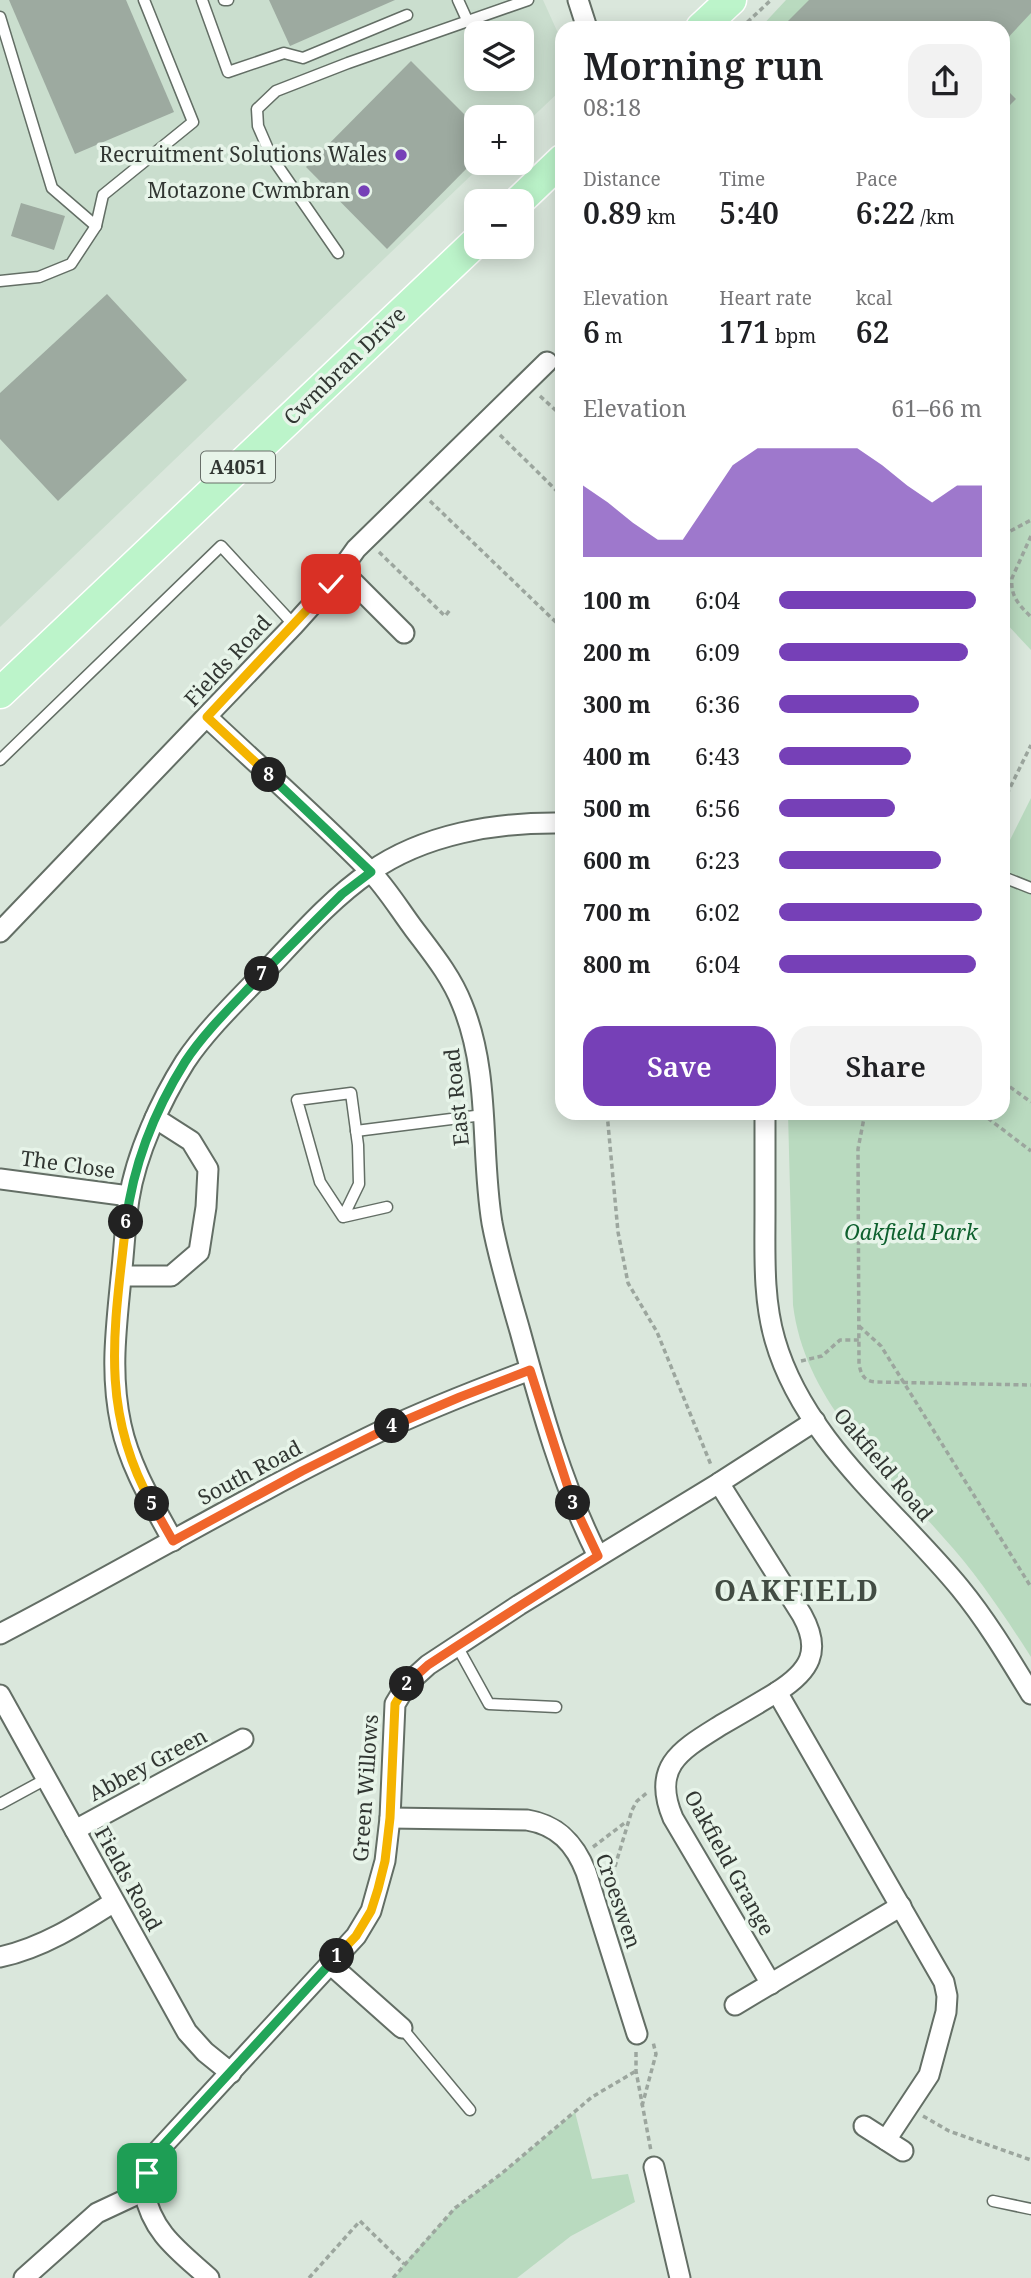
<!DOCTYPE html>
<meta charset="utf-8">
<style>
:root{--surface:#fff;--page:#f2f2f2;--text:#202124;--muted:#757577;--accent:#7640b7}
body{margin:0;font-family:"Noto Serif",serif;background:var(--page);color:var(--text);height:100vh;display:flex;flex-direction:column;font-size:26px;white-space:nowrap}
*{box-sizing:border-box;margin:0}
p{font-size:23px;color:var(--muted)}
.icon{flex:none;width:38px;height:38px;fill:none;stroke:currentColor;stroke-width:2;stroke-linecap:round;stroke-linejoin:round}
.map{position:relative;flex:1;overflow:hidden}
.side{position:absolute;left:555px;top:21px;width:455px;height:1099px;display:flex;flex-direction:column;background:var(--surface);border-radius:21px;box-shadow:0 4px 18px #0003}
.side>*{flex:none}
.buttons{position:absolute;left:464px;top:21px;display:grid;gap:14px}
.buttons a{display:grid;place-items:center;width:70px;height:70px;border-radius:14px;background:var(--surface);box-shadow:0 4px 18px #0003;font-size:35px}
.pin{position:absolute;display:grid;place-items:center;width:60px;height:60px;color:#fff;margin:-30px;border-radius:14px;box-shadow:0 4px 10px #0006}
.km{position:absolute;width:35px;height:35px;margin:-18px;border-radius:50%;background:#222;color:#fff;font-size:19px;line-height:35px;text-align:center}
.round{display:grid;place-items:center;flex:none;width:74px;height:74px;border-radius:21px;background:var(--page)}
.head{display:flex;align-items:center;justify-content:space-between;height:119px;padding:0 28px}
h1{font-size:38px;font-weight:600;line-height:52px}
.figures{display:grid;grid-template-columns:repeat(3,1fr);gap:10px;height:119px;padding:7px 28px}
.figures div{display:grid;align-content:center}
.figures b{font-size:30px;font-weight:600}
.figures small{font-size:19px;font-weight:400}
.figures p{font-size:19px}
.chart{height:196px;padding:14px 28px}
.chart p{display:flex;justify-content:space-between}
.chart svg{width:100%;height:126px;margin-top:7px;fill:var(--accent);opacity:.7}
.primary-button{display:flex;gap:14px;margin-top:auto;padding:14px 28px}
.primary-button a{flex:1;height:80px;border-radius:21px;background:var(--accent);color:#fff;font-size:28px;font-weight:600;line-height:80px;text-align:center}
.primary-button a+a{background:var(--page);color:var(--text)}
ul{padding:0 28px;list-style:none;font-size:23px}
li{display:grid;grid-template-columns:112px 84px 1fr;align-items:center;height:52px}
li i{height:18px;border-radius:9px;background:var(--accent)}
.map>svg:first-child{display:block}
.built{fill:#cadece;fill-rule:evenodd}
.green{fill:#b9dabf}
.building{fill:#9daaa0}
.lines{fill:none;stroke-linecap:round;stroke-linejoin:round}
.lane-casing{stroke:#636e65;stroke-width:13}
.street-casing{stroke:#636e65;stroke-width:23}
.primary-casing{stroke:#fff;stroke-width:33}
.path{stroke:#9ca69e;stroke-width:3.5;stroke-dasharray:5 3.5;stroke-linecap:butt}
.lane{stroke:#fff;stroke-width:10}
.street{stroke:#fff;stroke-width:19}
.primary{stroke:#bcf4ca;stroke-width:30}
.split-1-casing{stroke:#fff;stroke-width:14}
.split-2-casing{stroke:#fff;stroke-width:14}
.split-3-casing{stroke:#fff;stroke-width:14}
.split-4-casing{stroke:#fff;stroke-width:14}
.split-5-casing{stroke:#fff;stroke-width:14}
.split-6-casing{stroke:#fff;stroke-width:14}
.split-7-casing{stroke:#fff;stroke-width:14}
.split-8-casing{stroke:#fff;stroke-width:14}
.split-9-casing{stroke:#fff;stroke-width:14}
.split-1{stroke:#22a559;stroke-width:9}
.split-2{stroke:#f5b400;stroke-width:9}
.split-3{stroke:#f0652b;stroke-width:9}
.split-4{stroke:#f0652b;stroke-width:9}
.split-5{stroke:#f0652b;stroke-width:9}
.split-6{stroke:#f5b400;stroke-width:9}
.split-7{stroke:#22a559;stroke-width:9}
.split-8{stroke:#22a559;stroke-width:9}
.split-9{stroke:#f5b400;stroke-width:9}
.poi-dot{fill:#7640b7;stroke:#e7f4e9;stroke-width:2.5}
.labels{text-anchor:middle;stroke-width:7;stroke-linejoin:round;paint-order:stroke}
.shield{fill:#e7f4e9;stroke:#686f69;stroke-width:2}
.shield-label{font-size:19px;font-weight:bold;fill:#313632}
.poi-label{font-size:21px;fill:#313632;stroke:#e7f4e9;text-anchor:end}
.street-label{font-size:21px;fill:#313632;stroke:#e7f4e9}
.park-label{font-size:21px;font-style:italic;fill:#0e602e;stroke:#e7f4e9}
.district-label{font-size:28px;font-weight:bold;letter-spacing:2px;fill:#424c43;stroke:#e7f4e9}
</style>
<div class="map">
<svg width="1031" height="2278" viewBox="0 0 1031 2278">
<rect width="100%" height="100%" fill="#dae7dc"/>
<!-- built -->
<path class="built" d="M0,0h543l19,42v47l-40,38v-10h-46v46h8l-484,464zM476,33h46v46h-46z"/>
<!-- green -->
<g class="green">
<path d="M786,0h245v650l-28,-30v-592h-243z"/>
<path d="M1031,798v859c-27,-42 -54,-83 -88,-120 -61,-70 -138,-135 -150,-232l-5,-192h215v-259z"/>
<path d="M575,2112l17,67 36,-5 7,28 -64,34 -54,42h-122l9,-14 51,-56 46,-34z"/>
</g>
<!-- building -->
<g class="building">
<path d="M9,0h117l48,112 -99,42z"/>
<path d="M269,0h126l-105,46z"/>
<path d="M809,0h222v13l-28,30v-15h-222z"/>
<path d="M411,61l65,65v33l-89,90 -81,-82z"/>
<path d="M1003,86l13,13 -13,13z"/>
<path d="M21,203l44,13 -11,34 -43,-14z"/>
<path d="M107,294l80,86 -129,121 -58,-62v-46z"/>
</g>
<g class="lines">
<defs>
<g id="lane">
<path d="M202,0l26,72 56,-19 19,5 104,-43"/>
<path d="M224,0h4"/>
<path d="M458,0l10,22"/>
<path d="M0,17l52,171 44,38"/>
<path d="M338,253l-67,-97 -13,-30 -1,-17 19,-18 72,-28 180,-63"/>
<path d="M0,281l39,-4 32,-13 25,-38 7,-31 90,-73 -49,-122"/>
<path d="M0,760l221,-214 73,79"/>
<path d="M1003,877l28,11"/>
<path d="M356,1131l127,-16"/>
<path d="M343,1217l16,-33 -1,-39 -7,-52 -54,7 23,82 23,35 44,-10"/>
<path d="M457,1646l32,58 67,3"/>
<path d="M0,1804l46,-25"/>
<path d="M402,2028l68,82"/>
<path d="M993,2201l38,8"/>
</g>
<g id="street">
<path d="M578,0l9,28"/>
<path d="M341,570l63,63"/>
<path d="M207,717c54,51 110,100 162,153 17,17 30,39 45,59 18,24 37,47 48,75 29,70 18,146 30,219 7,37 18,73 28,108 21,77 42,154 78,225"/>
<path d="M0,932l294,-307 37,-41 25,-35 191,-187"/>
<path d="M765,1113c0,34 0,67 0,101 0,41 -2,85 10,126 29,101 121,170 185,248 27,33 49,70 71,106"/>
<path d="M0,1179l129,17"/>
<path d="M122,1276h49l28,-24 7,-45 2,-38 -17,-28 -36,-23"/>
<path d="M719,1483l83,132c20,36 8,56 -25,77l167,290 3,14 -1,16 -17,63 -43,65"/>
<path d="M173,1541c-20,-37 -43,-74 -52,-116 -11,-51 -5,-95 0,-147 3,-26 4,-53 8,-79 7,-45 32,-99 56,-137 23,-35 63,-72 92,-103 29,-31 58,-63 93,-87 54,-38 126,-50 192,-49"/>
<path d="M0,1634c127,-66 250,-140 379,-202 49,-23 100,-43 151,-62"/>
<path d="M0,1695l187,337 18,20 26,21"/>
<path d="M390,1818l137,2c31,5 48,24 59,52l51,162"/>
<path d="M75,1830l168,-91"/>
<path d="M0,1957c42,-9 78,-32 114,-55"/>
<path d="M330,1964l72,64"/>
<path d="M771,1984l-98,-166c-22,-52 8,-68 48,-93 19,-11 38,-22 56,-33"/>
<path d="M735,2005l166,-99"/>
<path d="M864,2126l39,25"/>
<path d="M654,2167l26,111"/>
<path d="M144,2191c8,42 35,60 65,87"/>
<path d="M24,2278l73,-65 47,-22 3,-18 8,-19 201,-218 15,-25 14,-50 5,-43 5,-114 12,-20 21,-19 91,-60 200,-122 96,-62"/>
</g>
<g id="primary">
<path d="M701,28l30,-28"/>
<path d="M519,201l43,-41"/>
<path d="M0,693l476,-451"/>
</g>
</defs>
<!-- lane casing -->
<use href="#lane" class="lane-casing"/>
<!-- street casing -->
<use href="#street" class="street-casing"/>
<!-- primary casing -->
<use href="#primary" class="primary-casing"/>
<!-- path -->
<g class="path">
<path d="M741,28l30,-28"/>
<path d="M540,396l22,20"/>
<path d="M500,435l62,61"/>
<path d="M430,501l132,127"/>
<path d="M1003,535l28,-15"/>
<path d="M1031,536l-19,42c-2,18 7,27 19,39"/>
<path d="M379,552l66,64 5,-6"/>
<path d="M1003,802l28,-57"/>
<path d="M1003,1082l28,20"/>
<path d="M607,1113l11,119 10,51 29,49 54,133"/>
<path d="M865,1113l-7,36 1,215c2,11 5,17 17,18l155,3"/>
<path d="M981,1113l50,38"/>
<path d="M859,1326l22,20 150,241"/>
<path d="M801,1361l21,-5 18,-16h19"/>
<path d="M593,1847l33,-25"/>
<path d="M610,1883l22,-73 5,-9 11,-9"/>
<path d="M636,2052v19l15,80"/>
<path d="M642,2106l14,-52 -3,-12"/>
<path d="M923,2116l26,15 82,29"/>
<path d="M309,2278l51,-57 44,43"/>
<path d="M393,2278l62,-70 46,-34 91,-77 44,-26"/>
</g>
<!-- lane -->
<use href="#lane" class="lane"/>
<!-- street -->
<use href="#street" class="street"/>
<!-- primary -->
<use href="#primary" class="primary"/>
</g>
<g class="lines">
<defs>
<path id="split-1" d="M147,2173l8,-19 182,-198"/>
<path id="split-2" d="M337,1956l19,-20 15,-25 7,-22 7,-28 5,-43 5,-114 12,-20"/>
<path id="split-3" d="M407,1684l21,-19 29,-19 141,-90 -25,-53"/>
<path id="split-4" d="M392,1426l68,-29 70,-27 43,133"/>
<path id="split-5" d="M152,1504l21,37 129,-70 90,-45"/>
<path id="split-6" d="M126,1222c-11,103 -28,186 26,282"/>
<path id="split-7" d="M126,1222c7,-56 29,-112 59,-160 20,-31 52,-61 77,-88"/>
<path id="split-8" d="M262,974l80,-80 29,-22 -102,-97"/>
<path id="split-9" d="M269,775l-62,-58 124,-133"/>
</defs>
<!-- split-1 casing -->
<use href="#split-1" class="split-1-casing"/>
<!-- split-2 casing -->
<use href="#split-2" class="split-2-casing"/>
<!-- split-3 casing -->
<use href="#split-3" class="split-3-casing"/>
<!-- split-4 casing -->
<use href="#split-4" class="split-4-casing"/>
<!-- split-5 casing -->
<use href="#split-5" class="split-5-casing"/>
<!-- split-6 casing -->
<use href="#split-6" class="split-6-casing"/>
<!-- split-7 casing -->
<use href="#split-7" class="split-7-casing"/>
<!-- split-8 casing -->
<use href="#split-8" class="split-8-casing"/>
<!-- split-9 casing -->
<use href="#split-9" class="split-9-casing"/>
<!-- split-1 -->
<use href="#split-1" class="split-1"/>
<!-- split-2 -->
<use href="#split-2" class="split-2"/>
<!-- split-3 -->
<use href="#split-3" class="split-3"/>
<!-- split-4 -->
<use href="#split-4" class="split-4"/>
<!-- split-5 -->
<use href="#split-5" class="split-5"/>
<!-- split-6 -->
<use href="#split-6" class="split-6"/>
<!-- split-7 -->
<use href="#split-7" class="split-7"/>
<!-- split-8 -->
<use href="#split-8" class="split-8"/>
<!-- split-9 -->
<use href="#split-9" class="split-9"/>
</g>
<!-- markers -->
<g class="poi-dot">
<circle cx="401" cy="155" r="7"/>
<circle cx="364" cy="191" r="7"/>
</g>
<g class="labels">
<!-- shield labels -->
<rect class="shield" x="201" y="451.5" width="74" height="31" rx="5"/>
<g class="shield-label">
<text x="238" y="474">A4051</text>
</g>
<!-- poi labels -->
<g class="poi-label">
<text x="387" y="162">Recruitment Solutions Wales</text>
<text x="350" y="198">Motazone Cwmbran</text>
</g>
<!-- street labels -->
<g class="street-label">
<text transform="translate(345 366) rotate(-44)" y="7">Cwmbran Drive</text>
<text transform="translate(228 661) rotate(-47)" y="7">Fields Road</text>
<text transform="translate(457 1097) rotate(-96)" y="7">East Road</text>
<text transform="translate(68 1165) rotate(8)" y="7">The Close</text>
<text transform="translate(883 1465) rotate(50)" y="7">Oakfield Road</text>
<text transform="translate(250 1473) rotate(-28)" y="7">South Road</text>
<text transform="translate(148 1765) rotate(-28)" y="7">Abbey Green</text>
<text transform="translate(366 1788) rotate(-86)" y="7">Green Willows</text>
<text transform="translate(729 1863) rotate(61)" y="7">Oakfield Grange</text>
<text transform="translate(128 1879) rotate(61)" y="7">Fields Road</text>
<text transform="translate(618 1901) rotate(71)" y="7">Croeswen</text>
</g>
<!-- park labels -->
<g class="park-label">
<text x="911" y="1240">Oakfield Park</text>
</g>
<!-- district labels -->
<g class="district-label">
<text x="797" y="1601">OAKFIELD</text>
</g>
</g>
</svg>
<div class="buttons">
<a><svg class="icon" aria-label="layers" viewBox="0 0 24 24"><path d="M12 4l9 5-9 5-9-5zM3 14l9 5 9-5"/></svg></a>
<a>+</a>
<a>−</a>
</div>
<div class="pin" style="left:147px;top:2173px;background:#1e9e55"><svg class="icon" aria-label="arrive" viewBox="0 0 24 24"><path d="M6 21V4h12l-3 4 3 4H6"/></svg></div>
<div class="pin" style="left:331px;top:584px;background:#d93025"><svg class="icon" aria-label="check" viewBox="0 0 24 24"><path d="M5 12l5 5 9-10"/></svg></div>
<b class="km" style="left:337px;top:1956px">1</b>
<b class="km" style="left:407px;top:1684px">2</b>
<b class="km" style="left:573px;top:1503px">3</b>
<b class="km" style="left:392px;top:1426px">4</b>
<b class="km" style="left:152px;top:1504px">5</b>
<b class="km" style="left:126px;top:1222px">6</b>
<b class="km" style="left:262px;top:974px">7</b>
<b class="km" style="left:269px;top:775px">8</b>
<section class="side">
<div class="head"><div><h1>Morning run</h1><p>08:18</p></div><a class="round"><svg class="icon" aria-label="share" viewBox="0 0 24 24"><path d="M12 15V3M7 8l5-5 5 5M5 13v7h14v-7"/></svg></a></div>
<div class="figures">
<div><p>Distance</p><b>0.89<small> km</small></b></div>
<div><p>Time</p><b>5:40</b></div>
<div><p>Pace</p><b>6:22<small> /km</small></b></div>
</div>
<div class="figures">
<div><p>Elevation</p><b>6<small> m</small></b></div>
<div><p>Heart rate</p><b>171<small> bpm</small></b></div>
<div><p>kcal</p><b>62</b></div>
</div>
<div class="chart"><p><span>Elevation</span>61–66 m</p>
<svg viewBox="0 0 160 44" preserveAspectRatio="none"><path d="M0 44V19L10 25L20 32L30 38L40 38L50 25L60 12L70 6L80 6L90 6L100 6L110 6L120 12L130 19L140 25L150 19L160 19V44z"/></svg>
</div>
<ul>
<li><b>100 m</b>6:04<i style="width:97%"></i></li>
<li><b>200 m</b>6:09<i style="width:93%"></i></li>
<li><b>300 m</b>6:36<i style="width:69%"></i></li>
<li><b>400 m</b>6:43<i style="width:65%"></i></li>
<li><b>500 m</b>6:56<i style="width:57%"></i></li>
<li><b>600 m</b>6:23<i style="width:80%"></i></li>
<li><b>700 m</b>6:02<i style="width:100%"></i></li>
<li><b>800 m</b>6:04<i style="width:97%"></i></li>
</ul>
<div class="primary-button"><a>Save</a><a>Share</a></div>
</section>
</div>
